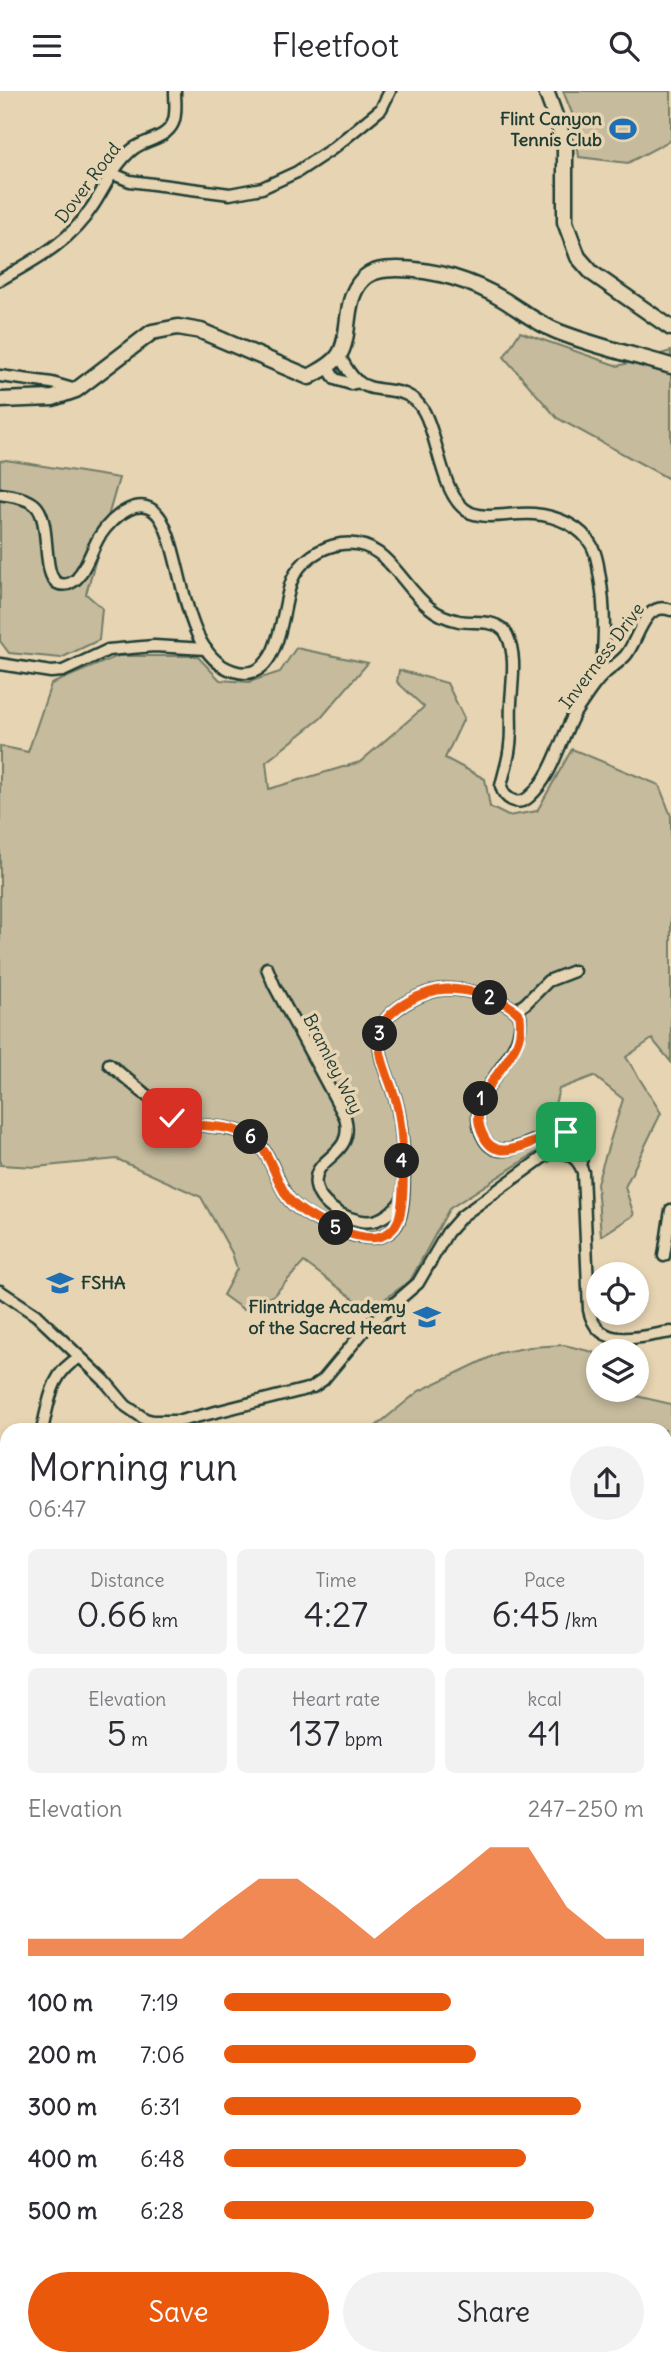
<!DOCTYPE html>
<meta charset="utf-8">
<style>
:root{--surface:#fff;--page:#f2f2f3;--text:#2b2b33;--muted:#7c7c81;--accent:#ea580c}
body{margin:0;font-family:Delius,sans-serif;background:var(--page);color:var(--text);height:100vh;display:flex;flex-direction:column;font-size:26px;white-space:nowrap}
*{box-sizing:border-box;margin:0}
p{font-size:23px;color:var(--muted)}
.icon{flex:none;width:38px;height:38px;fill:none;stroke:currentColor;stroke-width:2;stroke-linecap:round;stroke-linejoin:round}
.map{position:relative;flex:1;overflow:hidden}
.details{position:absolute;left:0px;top:1332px;width:672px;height:943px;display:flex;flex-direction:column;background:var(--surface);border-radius:21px 21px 0 0;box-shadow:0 4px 10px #0003}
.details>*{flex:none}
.tools{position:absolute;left:586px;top:1171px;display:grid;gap:14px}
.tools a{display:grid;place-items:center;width:63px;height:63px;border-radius:50%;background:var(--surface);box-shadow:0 4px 10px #0003;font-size:35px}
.pin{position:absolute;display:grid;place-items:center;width:60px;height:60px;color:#fff;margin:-30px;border-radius:14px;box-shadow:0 4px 10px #0006}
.km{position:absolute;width:35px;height:35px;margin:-18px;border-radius:50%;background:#222;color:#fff;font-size:19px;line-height:35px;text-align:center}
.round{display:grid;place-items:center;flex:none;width:74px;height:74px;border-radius:37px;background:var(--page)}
.overview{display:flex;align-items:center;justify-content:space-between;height:119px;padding:0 28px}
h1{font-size:38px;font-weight:600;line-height:52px}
.figures{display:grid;grid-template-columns:repeat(3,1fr);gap:10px;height:119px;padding:7px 28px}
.figures div{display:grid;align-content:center;border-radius:10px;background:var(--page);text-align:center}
.figures b{font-size:35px;font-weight:600}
.figures small{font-size:19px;font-weight:400}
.figures p{font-size:19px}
.chart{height:196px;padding:14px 28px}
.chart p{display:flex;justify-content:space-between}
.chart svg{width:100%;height:126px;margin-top:7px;fill:var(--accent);opacity:.7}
.primary-button{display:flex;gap:14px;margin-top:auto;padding:14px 28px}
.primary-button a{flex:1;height:80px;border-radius:42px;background:var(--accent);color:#fff;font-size:28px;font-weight:600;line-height:80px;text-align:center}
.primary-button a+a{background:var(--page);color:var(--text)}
ul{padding:0 28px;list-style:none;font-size:23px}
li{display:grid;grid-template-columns:112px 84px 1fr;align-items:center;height:52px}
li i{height:18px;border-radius:9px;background:var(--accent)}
header{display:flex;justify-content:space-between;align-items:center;height:91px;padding:0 28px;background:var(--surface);font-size:32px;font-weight:600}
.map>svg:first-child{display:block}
.green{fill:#c6bb9d;stroke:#727c68;stroke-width:2}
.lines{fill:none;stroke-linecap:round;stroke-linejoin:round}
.street-casing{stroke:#1f3d34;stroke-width:15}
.secondary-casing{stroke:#1f3d34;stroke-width:19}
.street{stroke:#e7d4b2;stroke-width:10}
.secondary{stroke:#e7d4b2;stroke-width:14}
.route-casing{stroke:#fff;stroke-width:14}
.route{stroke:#ea580c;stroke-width:9}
.labels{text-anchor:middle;stroke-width:7;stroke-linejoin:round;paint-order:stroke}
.poi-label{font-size:18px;font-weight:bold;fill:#1f3d34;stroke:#e7d4b2;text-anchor:end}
.street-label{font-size:18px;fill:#1f3d34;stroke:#e7d4b2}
</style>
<header><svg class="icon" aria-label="menu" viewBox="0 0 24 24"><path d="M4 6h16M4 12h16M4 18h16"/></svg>Fleetfoot<svg class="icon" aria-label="search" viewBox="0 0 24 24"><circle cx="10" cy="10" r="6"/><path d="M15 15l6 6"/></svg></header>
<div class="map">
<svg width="671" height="2274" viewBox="0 0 671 2274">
<rect width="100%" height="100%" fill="#e7d4b2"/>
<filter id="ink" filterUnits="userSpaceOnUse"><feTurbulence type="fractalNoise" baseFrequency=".0143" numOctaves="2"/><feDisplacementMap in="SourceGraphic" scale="14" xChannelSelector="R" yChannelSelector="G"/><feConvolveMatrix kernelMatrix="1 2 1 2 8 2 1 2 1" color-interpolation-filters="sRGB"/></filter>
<g filter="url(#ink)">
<!-- green -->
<g class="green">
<path d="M563,0h108v49l-43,23 -49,-6 -5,-39z"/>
<path d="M520,241l98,34 53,-15v129l-114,-62 -53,-61z"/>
<path d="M6,369l113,18 -33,116 16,14 -3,32 -38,18 -52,-5 -9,-12v-180z"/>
<path d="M296,557l72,15 -47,55 -55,44 3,27 91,-27 64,-55 -27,-25 2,-12 48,13 17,35 -19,40 40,21 5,28 18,9 29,-5 35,-62 87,36 12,31v246l-19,-23 -26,18 35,56 -36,74 9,28 -33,21 -4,-53 26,-84 -29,-23 -35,13 -10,38 24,12 1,10 -30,-2 -95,62 -39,72 -41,29 -65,-48 -30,33 -30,15 -21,-15 14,-26 -5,-16 -31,-56 -84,-38 -81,8 -36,-2v-419l28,6 23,-68 67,-28h79l23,24 29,2 31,-10z"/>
<path d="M564,1254l29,7 5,12v25l12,1 61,14v255l-6,-12v-217h-294l48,-39 80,-38 31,-6z"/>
<path d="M7,1473v88l-7,-14v-69z"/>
<path d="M7,1568v392l-7,3v-386z"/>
<path d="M665,1704l6,2v175l-6,10z"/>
<path d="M665,1921l6,11v142h-6z"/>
<path d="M0,2136l7,2v130h40l-11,6h-36z"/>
</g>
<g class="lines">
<defs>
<g id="street">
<path d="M111,82l19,8 100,13 32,-6 35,-16 35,-23 49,-40 9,-18"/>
<path d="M0,189c36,-21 69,-37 92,-73 13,-19 22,-43 41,-58 11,-9 33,-10 40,-26 4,-9 2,-22 2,-32"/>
<path d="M339,264c5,9 10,19 18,26 20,16 48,0 66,29 16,26 18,90 48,103 20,7 43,-1 63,1 23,2 47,12 58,32 4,8 6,18 7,26 7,36 6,69 2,105"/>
<path d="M327,275l8,13 16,5 8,-2"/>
<path d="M0,285l52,7 24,7"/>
<path d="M0,403c11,2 26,3 35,11 20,18 1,86 33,79 5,-2 10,-5 12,-10 8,-11 12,-25 19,-37 13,-20 44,-47 62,-18 23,40 21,137 73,152 48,15 47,-65 58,-91 8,-19 28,-33 49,-36 46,-6 59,41 89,64 8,7 20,11 29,13 16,3 40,-3 48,14 10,21 5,46 4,68 -1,14 1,28 -1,42 -1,14 -6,27 -9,41 3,13 17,21 28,11 25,-22 31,-59 47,-86 8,-11 16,-25 26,-35 7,-7 17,-13 24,-21 13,-16 18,-55 45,-45"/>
<path d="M0,573l51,8 12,-1 45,-21 46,-4 52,3"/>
<path d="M267,877l7,17 71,132c11,41 -34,38 -29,69 4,22 41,41 61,34 11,-4 18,-11 25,-20"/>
<path d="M516,919l9,-6 23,-23 26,-10"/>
<path d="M109,973l67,56c23,9 51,3 73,16 22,13 25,42 39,62 12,18 68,44 90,39 9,-2 16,-7 20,-15 10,-24 5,-92 -1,-117 -5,-23 -21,-47 -17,-72 3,-23 45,-43 67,-44 20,0 62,10 73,27 7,46 -64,77 -35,124 23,36 84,-40 100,8l-5,17"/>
<path d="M664,1165l7,-46"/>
<path d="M0,1200l36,24 68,65 22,26 19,13 8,2h27l127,-32"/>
<path d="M313,1296l10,-7 44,-53 51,-44 29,-50 15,-17 80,-58c17,-11 34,-5 41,14l6,138c9,42 51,26 82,22"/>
<path d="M42,1339c7,-28 9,-58 37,-72"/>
<path d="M0,1416l7,-6"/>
<path d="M4,2046l3,-1"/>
<path d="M424,2268l9,6"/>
<path d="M543,2268l2,6"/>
<path d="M662,2268l1,6"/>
</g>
<g id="secondary">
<path d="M546,0l19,52v79l13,35 14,16 79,55"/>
<path d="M0,309l53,-2 23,-8 76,-58 26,-5 23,4 108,46c10,-6 24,-12 30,-22 13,-19 3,-55 24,-76 9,-9 22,-10 34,-10 37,0 76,12 107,31 18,11 34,24 55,32 36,14 75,23 112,34"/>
<path d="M318,2268l9,6"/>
<path d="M49,2274l11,-6"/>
</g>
</defs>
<!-- street casing -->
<use href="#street" class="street-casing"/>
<!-- secondary casing -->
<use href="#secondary" class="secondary-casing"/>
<!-- street -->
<use href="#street" class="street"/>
<!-- secondary -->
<use href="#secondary" class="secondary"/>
</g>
</g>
<g class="lines" filter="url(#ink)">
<defs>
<path id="route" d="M172,1027c24,12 54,4 77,18 22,13 25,43 39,62 13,18 69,44 90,39 9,-2 16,-7 20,-16 9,-24 5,-91 -1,-116 -5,-23 -21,-48 -17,-72 4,-24 45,-43 67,-44 20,0 62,10 73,27 1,9 1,18 -3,27 -13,31 -52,55 -34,92 4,9 10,15 21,15 20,0 40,-16 62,-18"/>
</defs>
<!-- route casing -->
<use href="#route" class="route-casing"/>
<!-- route -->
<use href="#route" class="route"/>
</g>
<!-- icons -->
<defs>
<symbol id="stadium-bare" viewBox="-9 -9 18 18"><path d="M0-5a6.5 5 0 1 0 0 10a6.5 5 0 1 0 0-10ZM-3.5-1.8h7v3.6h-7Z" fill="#1f6fb2" stroke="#e7d4b2" stroke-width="2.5" paint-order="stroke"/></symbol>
<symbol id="school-bare" viewBox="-9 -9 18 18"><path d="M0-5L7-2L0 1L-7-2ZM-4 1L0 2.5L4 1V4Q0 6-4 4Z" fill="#1f6fb2" stroke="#e7d4b2" stroke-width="2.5" paint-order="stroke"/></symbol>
</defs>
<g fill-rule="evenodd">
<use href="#stadium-bare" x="604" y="19" width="38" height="38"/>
<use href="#school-bare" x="41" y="1173" width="38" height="38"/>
<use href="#school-bare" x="408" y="1207" width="38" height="38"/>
</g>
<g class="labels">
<!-- poi labels -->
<g class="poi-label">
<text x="602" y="34">Flint Canyon<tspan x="602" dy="21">Tennis Club</tspan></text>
<text x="81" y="1198" text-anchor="start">FSHA</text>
<text x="406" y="1222">Flintridge Academy<tspan x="406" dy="21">of the Sacred Heart</tspan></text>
</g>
<!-- street labels -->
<g class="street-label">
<text transform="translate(88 92) rotate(-53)" y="6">Dover Road</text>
<text transform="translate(602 565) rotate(-53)" y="6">Inverness Drive</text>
<text transform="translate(333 973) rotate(63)" y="6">Bramley Way</text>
</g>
</g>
</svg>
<div class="tools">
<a><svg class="icon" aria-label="locate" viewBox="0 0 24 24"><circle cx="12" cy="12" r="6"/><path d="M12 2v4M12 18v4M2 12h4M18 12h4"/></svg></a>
<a><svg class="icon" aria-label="layers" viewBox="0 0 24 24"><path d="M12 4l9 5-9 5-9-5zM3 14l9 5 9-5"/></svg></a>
</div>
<div class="pin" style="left:566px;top:1041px;background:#1e9e55"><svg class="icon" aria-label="arrive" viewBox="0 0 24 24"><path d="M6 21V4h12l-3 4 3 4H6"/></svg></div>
<div class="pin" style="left:172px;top:1027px;background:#d93025"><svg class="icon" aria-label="check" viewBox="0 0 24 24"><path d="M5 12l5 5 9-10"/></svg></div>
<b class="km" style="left:481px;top:1008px">1</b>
<b class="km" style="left:490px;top:907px">2</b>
<b class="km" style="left:380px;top:943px">3</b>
<b class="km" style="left:402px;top:1070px">4</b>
<b class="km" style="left:336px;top:1137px">5</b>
<b class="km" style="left:251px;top:1046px">6</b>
<section class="details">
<div class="overview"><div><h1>Morning run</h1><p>06:47</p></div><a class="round"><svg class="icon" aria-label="share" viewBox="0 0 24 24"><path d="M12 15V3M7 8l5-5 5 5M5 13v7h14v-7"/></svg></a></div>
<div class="figures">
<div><p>Distance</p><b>0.66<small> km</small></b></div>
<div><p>Time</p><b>4:27</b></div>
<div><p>Pace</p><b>6:45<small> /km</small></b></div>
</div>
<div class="figures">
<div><p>Elevation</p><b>5<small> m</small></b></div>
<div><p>Heart rate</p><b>137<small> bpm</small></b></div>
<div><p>kcal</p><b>41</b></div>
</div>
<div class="chart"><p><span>Elevation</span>247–250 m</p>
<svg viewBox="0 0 160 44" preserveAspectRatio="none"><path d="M0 44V38L10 38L20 38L30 38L40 38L50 27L60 17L70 17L80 27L90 38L100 27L110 17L120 6L130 6L140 27L150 38L160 38V44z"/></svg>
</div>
<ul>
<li><b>100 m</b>7:19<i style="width:54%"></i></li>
<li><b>200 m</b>7:06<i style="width:60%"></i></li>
<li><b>300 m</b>6:31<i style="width:85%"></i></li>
<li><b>400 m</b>6:48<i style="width:72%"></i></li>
<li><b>500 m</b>6:28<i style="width:88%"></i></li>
</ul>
<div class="primary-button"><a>Save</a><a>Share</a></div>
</section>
</div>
